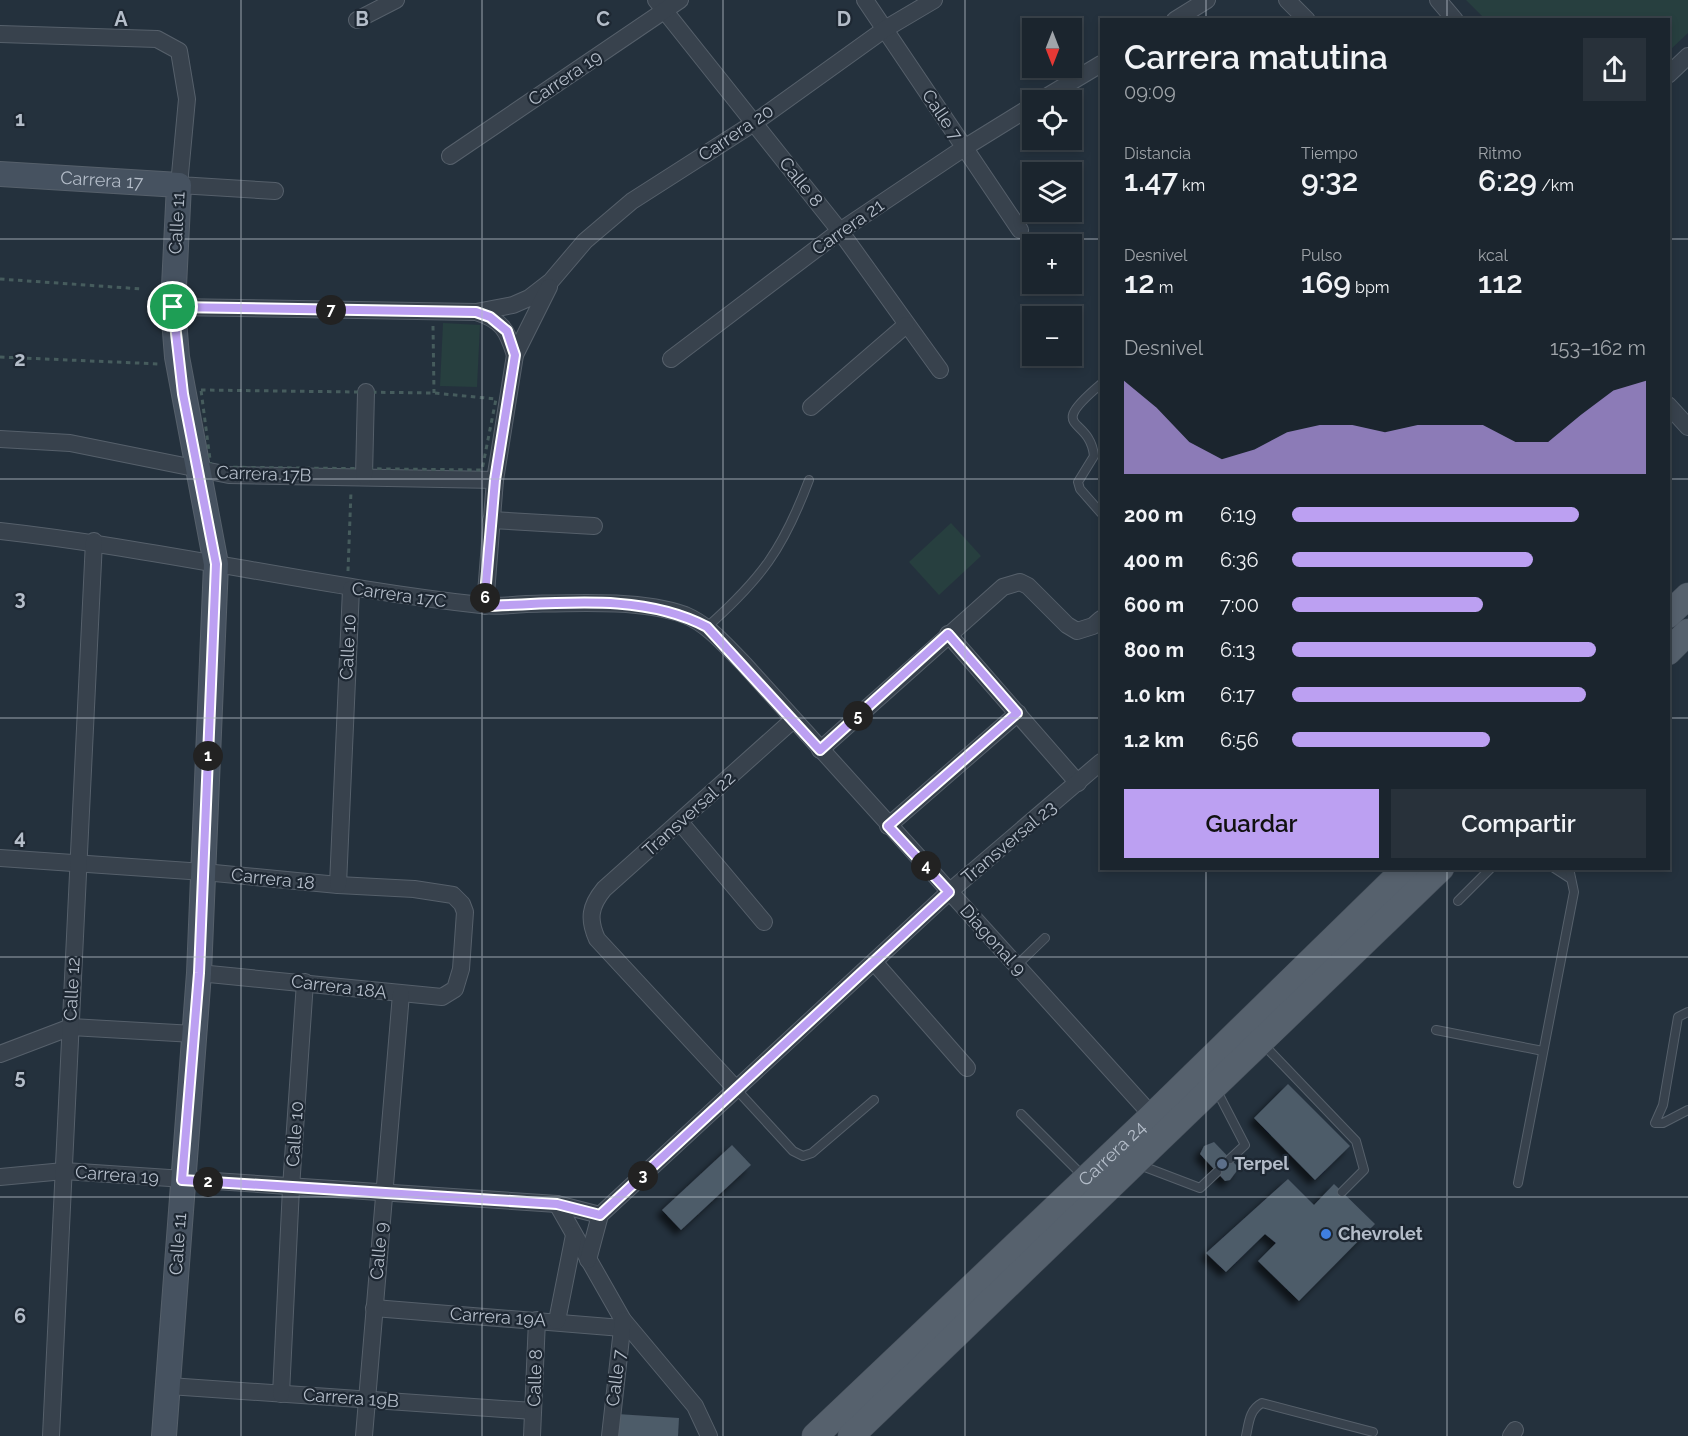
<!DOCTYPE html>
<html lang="es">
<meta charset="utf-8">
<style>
:root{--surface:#1b252e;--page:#28313a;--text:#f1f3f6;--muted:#a0a5aa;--line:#39424a;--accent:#bca0f2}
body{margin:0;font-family:Raleway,sans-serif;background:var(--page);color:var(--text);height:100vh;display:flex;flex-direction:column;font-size:22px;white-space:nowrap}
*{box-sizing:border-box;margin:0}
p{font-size:20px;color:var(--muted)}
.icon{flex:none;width:33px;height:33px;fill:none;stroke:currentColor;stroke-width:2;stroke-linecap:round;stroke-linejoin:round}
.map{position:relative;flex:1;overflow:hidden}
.details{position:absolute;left:1100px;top:18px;width:570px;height:852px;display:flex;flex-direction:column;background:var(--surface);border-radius:0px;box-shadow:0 3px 9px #0003,0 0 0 2px var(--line)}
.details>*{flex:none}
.needle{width:39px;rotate:180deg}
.fabs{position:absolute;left:1022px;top:18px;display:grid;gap:12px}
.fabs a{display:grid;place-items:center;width:60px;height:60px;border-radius:0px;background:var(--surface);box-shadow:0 3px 9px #0003,0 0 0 2px var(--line);font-size:30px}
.pin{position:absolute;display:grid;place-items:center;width:51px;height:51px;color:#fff;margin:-26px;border:3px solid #fff;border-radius:50%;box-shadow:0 2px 6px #0007}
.km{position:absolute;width:30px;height:30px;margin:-15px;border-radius:50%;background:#222;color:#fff;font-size:16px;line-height:30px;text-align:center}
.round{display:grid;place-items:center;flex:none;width:63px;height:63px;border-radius:0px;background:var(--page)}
.overview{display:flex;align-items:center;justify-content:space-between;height:102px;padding:0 24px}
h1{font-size:33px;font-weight:600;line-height:45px}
.figures{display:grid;grid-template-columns:repeat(3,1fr);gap:9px;height:102px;padding:6px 24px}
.figures div{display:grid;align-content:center}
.figures b{font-size:30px;font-weight:600}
.figures small{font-size:16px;font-weight:400}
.figures p{font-size:16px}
.chart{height:168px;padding:12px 24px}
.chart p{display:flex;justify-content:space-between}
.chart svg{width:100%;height:108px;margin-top:6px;fill:var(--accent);opacity:.7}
.action{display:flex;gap:12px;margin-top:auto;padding:12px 24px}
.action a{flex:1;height:69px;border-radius:0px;background:var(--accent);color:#111;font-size:24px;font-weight:600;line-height:69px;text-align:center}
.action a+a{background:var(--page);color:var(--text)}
ul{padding:0 24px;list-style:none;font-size:20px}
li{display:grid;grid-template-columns:96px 72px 1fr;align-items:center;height:45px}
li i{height:15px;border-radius:8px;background:var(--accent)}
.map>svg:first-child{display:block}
.green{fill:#273f3f}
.building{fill:#4d5b69;filter:url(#shadow)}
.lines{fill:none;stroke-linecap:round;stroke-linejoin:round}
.lane-casing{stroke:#56606b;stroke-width:10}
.street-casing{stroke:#56606b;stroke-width:18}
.secondary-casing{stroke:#56606b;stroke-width:26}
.primary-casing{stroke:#444e59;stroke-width:27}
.path{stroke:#465c5d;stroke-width:3;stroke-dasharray:4.5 4.5;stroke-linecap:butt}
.lane{stroke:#38424d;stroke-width:8}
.street{stroke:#38424d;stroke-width:16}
.secondary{stroke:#465260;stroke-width:24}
.primary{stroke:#56616d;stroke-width:26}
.route-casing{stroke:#fff;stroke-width:12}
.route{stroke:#bca0f2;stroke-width:8}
.grid{fill:none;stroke:#b4bdc9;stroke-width:1.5;stroke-opacity:0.55}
.service-dot{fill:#5c6f8a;stroke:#1d2732;stroke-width:2}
.shop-dot{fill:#3f7fe0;stroke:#1d2732;stroke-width:2}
.labels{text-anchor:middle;stroke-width:4.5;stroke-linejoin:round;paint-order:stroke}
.street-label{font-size:18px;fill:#b4bdc9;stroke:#1d2732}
.poi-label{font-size:18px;font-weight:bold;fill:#b4bdc9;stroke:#1d2732;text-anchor:start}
.grid-label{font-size:20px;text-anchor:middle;font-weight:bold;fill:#b4bdc9;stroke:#1d2732;stroke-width:4.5;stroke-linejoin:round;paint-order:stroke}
</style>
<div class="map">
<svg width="1688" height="1436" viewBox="0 0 1688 1436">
<defs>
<filter id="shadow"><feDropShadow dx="-5.5" dy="5.5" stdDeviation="3" flood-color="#0009"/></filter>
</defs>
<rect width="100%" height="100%" fill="#24313d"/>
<!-- green -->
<g class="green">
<path d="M1466,0h222v33l-20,19v-32l-183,-1z"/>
<path d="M443,323l37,2 -3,62 -37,-1z"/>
<path d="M951,523l30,33 -42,39 -30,-33z"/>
</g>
<!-- building -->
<g class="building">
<path d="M1288,1084l62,62 -35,34 -61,-62z"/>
<path d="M1214,1142l25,26 -9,12 -5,1 -25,-27 4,-8z"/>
<path d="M732,1145l19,20 -70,65 -19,-20z"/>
<path d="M1288,1179l26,26 20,-21 41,40 -76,77 -41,-40 18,-18 -11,-9 -39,38 -20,-19z"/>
<path d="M617,1414l62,4 -1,18h-62z"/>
</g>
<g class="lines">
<defs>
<g id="lane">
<path d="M1101,384c-57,48 -11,31 -7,72l-16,26 2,7 21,24"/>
<path d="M707,627c55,-49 76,-78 102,-147"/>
<path d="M1554,868l17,11"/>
<path d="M1458,901l33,-33"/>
<path d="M1016,966l29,-28"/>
<path d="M1688,1012l-10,5 -15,88 -8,18h8l25,-13"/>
<path d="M1436,1030l107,21"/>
<path d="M1262,1043l94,98 8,29 -22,22"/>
<path d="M1216,1089l29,56 -15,14"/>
<path d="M737,1090l56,61 10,5 9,-3 62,-53"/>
<path d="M1021,1114l62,62"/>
<path d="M1137,1164l63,24 17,-16"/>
<path d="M1518,1183l56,-291 -5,-24"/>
<path d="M1246,1436c3,-13 3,-26 16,-33l111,29"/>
</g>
<g id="street">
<path d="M656,0l184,231 100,139"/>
<path d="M865,0l155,230"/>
<path d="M1287,0l20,20"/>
<path d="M1438,0l17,20"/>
<path d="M357,20l39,-20"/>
<path d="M1175,20l32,-20"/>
<path d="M0,34l157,5 22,12 8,48 -8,86 96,6"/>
<path d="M1668,75l20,-19"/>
<path d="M1041,100l60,-36"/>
<path d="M450,156l230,-156"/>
<path d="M173,307l303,5 37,-7 16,-7 22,-17 34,-40 47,-40 122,-78 131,-94 49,-29"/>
<path d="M476,312c26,8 31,18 39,43"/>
<path d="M671,359l169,-128 124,-83 68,-42"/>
<path d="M1668,405l20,22"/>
<path d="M811,407l95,-82"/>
<path d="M0,439l70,4 159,32 266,5"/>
<path d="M364,476l2,-84"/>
<path d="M491,520l103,6"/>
<path d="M0,531c161,18 319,56 481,74 15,2 31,0 45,-1 47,-1 115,-5 159,11 24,10 41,31 59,49l414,458"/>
<path d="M485,606l10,-126 20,-125 34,-68"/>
<path d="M948,634l130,149"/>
<path d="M820,750l183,-163 17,-5 8,4 39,39 10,6 16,-5 8,-7"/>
<path d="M680,822l84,100"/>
<path d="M888,826l130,-113"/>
<path d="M0,858l204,14 134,13 76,4 39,6 9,9 3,8 -4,57 -6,20 -13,8 -243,-24"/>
<path d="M338,885l13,-296"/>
<path d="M875,963l92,105"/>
<path d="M0,1054l71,-27 123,7"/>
<path d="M737,1090l-140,-151c-9,-20 -7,-33 7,-50l189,-169"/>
<path d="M0,1177l64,-6 493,33 43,11"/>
<path d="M557,1204l66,116 72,86 14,30"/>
<path d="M588,1260l12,-45 349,-323 152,-130"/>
<path d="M374,1308l248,20"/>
<path d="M557,1321l17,-86"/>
<path d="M169,1386l364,25"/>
<path d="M281,1394l10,-206 14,-206"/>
<path d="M51,1436l43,-895"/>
<path d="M364,1436l37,-442"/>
<path d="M532,1436l5,-116"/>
<path d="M610,1436l13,-116"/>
<path d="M1511,1436l4,-6"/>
</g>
<g id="secondary">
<path id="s1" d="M0,174l179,11 -6,122 4,50 39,207 -17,409 -35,463"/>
</g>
<g id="primary">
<path d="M1668,615l20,-19"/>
<path d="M1668,652l20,-20"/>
<path id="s2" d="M815,1436l337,-320 254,-248"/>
<path d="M851,1436l590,-568"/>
</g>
</defs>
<!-- lane casing -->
<use href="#lane" class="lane-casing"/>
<!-- street casing -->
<use href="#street" class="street-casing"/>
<!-- secondary casing -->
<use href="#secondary" class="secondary-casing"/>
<!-- primary casing -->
<use href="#primary" class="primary-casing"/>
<!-- path -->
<g class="path">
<path d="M0,279l142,10"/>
<path d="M433,326l1,67"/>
<path d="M0,357l160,7"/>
<path d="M201,390l233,3 62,6 -14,71 -271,-3z"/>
<path d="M348,571l3,-80"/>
</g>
<!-- lane -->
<use href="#lane" class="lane"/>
<!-- street -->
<use href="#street" class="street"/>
<!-- secondary -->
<use href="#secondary" class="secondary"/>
<!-- primary -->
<use href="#primary" class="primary"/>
</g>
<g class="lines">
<defs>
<path id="route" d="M173,307l303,5 14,5 17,14 8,24 -20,125 -11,126c73,-2 157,-14 223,21l113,123 128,-116 69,79 -129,113 61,66 -349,323 -43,-11 -375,-24 17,-207 17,-409 -33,-170z"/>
</defs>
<!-- route casing -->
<use href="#route" class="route-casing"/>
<!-- route -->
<use href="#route" class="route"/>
</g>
<!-- grid -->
<path class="grid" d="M241,0v1436M482,0v1436M723,0v1436M965,0v1436M1206,0v20M1447,0v20M0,239h1101M1668,239h20M0,479h1101M1668,479h20M0,718h1101M1668,718h20M1206,868v568M1447,868v568M0,957h1688M0,1197h1688"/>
<!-- markers -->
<circle class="service-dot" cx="1222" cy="1164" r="6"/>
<circle class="shop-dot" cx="1326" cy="1234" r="6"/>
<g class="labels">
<!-- street labels -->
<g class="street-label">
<text transform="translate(565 78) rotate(-34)" y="6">Carrera 19</text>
<text transform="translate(942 115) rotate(56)" y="6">Calle 7</text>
<text transform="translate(736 133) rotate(-34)" y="6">Carrera 20</text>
<text dy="6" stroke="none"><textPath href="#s1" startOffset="102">Carrera 17</textPath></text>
<text transform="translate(801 182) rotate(51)" y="6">Calle 8</text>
<text transform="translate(177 223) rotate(-87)" y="6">Calle 11</text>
<text transform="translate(848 227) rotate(-35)" y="6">Carrera 21</text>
<text transform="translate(264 474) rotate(2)" y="6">Carrera 17B</text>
<text transform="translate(399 595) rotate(8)" y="6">Carrera 17C</text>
<text transform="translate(348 647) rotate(-87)" y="6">Calle 10</text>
<text transform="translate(689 814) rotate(-42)" y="6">Transversal 22</text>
<text transform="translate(1009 842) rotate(-40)" y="6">Transversal 23</text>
<text transform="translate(273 879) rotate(6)" y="6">Carrera 18</text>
<text transform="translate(993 940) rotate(48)" y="6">Diagonal 9</text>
<text transform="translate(339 987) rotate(7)" y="6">Carrera 18A</text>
<text transform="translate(72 989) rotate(-87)" y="6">Calle 12</text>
<text transform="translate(295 1134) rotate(-86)" y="6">Calle 10</text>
<text dy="6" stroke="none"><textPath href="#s2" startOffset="410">Carrera 24</textPath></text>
<text transform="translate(117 1175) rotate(4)" y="6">Carrera 19</text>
<text transform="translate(178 1244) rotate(-86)" y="6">Calle 11</text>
<text transform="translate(379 1251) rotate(-85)" y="6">Calle 9</text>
<text transform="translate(498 1317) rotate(4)" y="6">Carrera 19A</text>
<text transform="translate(535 1378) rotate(-88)" y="6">Calle 8</text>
<text transform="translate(616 1378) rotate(-83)" y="6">Calle 7</text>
<text transform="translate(351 1398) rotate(4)" y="6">Carrera 19B</text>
</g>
<!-- poi labels -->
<g class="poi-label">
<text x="1234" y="1170">Terpel</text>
<text x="1338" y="1240">Chevrolet</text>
</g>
</g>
<g class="grid-label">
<text x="121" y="26">A</text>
<text x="362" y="26">B</text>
<text x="603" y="26">C</text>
<text x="844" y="26">D</text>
<text x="20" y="126">1</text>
<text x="20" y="366">2</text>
<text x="20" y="605">3</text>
<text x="20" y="844">4</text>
<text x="20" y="1084">5</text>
<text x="20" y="1323">6</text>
</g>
</svg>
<div class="fabs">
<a><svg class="needle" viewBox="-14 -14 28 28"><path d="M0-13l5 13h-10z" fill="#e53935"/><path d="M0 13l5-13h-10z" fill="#a0a5aa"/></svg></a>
<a><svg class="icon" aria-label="locate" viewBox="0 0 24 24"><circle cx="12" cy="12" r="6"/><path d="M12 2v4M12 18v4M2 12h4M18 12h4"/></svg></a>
<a><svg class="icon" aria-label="layers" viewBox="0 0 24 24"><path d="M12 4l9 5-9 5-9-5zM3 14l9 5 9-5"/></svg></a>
<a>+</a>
<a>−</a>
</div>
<div class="pin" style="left:173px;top:307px;background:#1e9e55"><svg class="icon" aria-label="arrive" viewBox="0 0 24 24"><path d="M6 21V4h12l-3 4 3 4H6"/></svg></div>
<b class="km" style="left:208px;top:756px">1</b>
<b class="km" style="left:208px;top:1182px">2</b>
<b class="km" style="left:643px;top:1176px">3</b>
<b class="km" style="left:926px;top:866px">4</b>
<b class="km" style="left:858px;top:716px">5</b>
<b class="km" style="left:485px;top:598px">6</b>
<b class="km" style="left:331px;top:310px">7</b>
<section class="details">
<div class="overview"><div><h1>Carrera matutina</h1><p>09:09</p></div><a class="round"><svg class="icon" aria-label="share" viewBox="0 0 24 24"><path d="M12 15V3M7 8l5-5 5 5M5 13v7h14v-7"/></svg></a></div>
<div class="figures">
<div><p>Distancia</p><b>1.47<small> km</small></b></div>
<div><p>Tiempo</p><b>9:32</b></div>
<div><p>Ritmo</p><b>6:29<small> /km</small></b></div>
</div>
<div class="figures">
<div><p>Desnivel</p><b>12<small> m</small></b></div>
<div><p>Pulso</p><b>169<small> bpm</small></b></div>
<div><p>kcal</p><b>112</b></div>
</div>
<div class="chart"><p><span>Desnivel</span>153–162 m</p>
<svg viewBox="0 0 160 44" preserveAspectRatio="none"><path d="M0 44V6L10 17L20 31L30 38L40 34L50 27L60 24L70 24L80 27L90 24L100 24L110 24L120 31L130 31L140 20L150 10L160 6V44z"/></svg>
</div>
<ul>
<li><b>200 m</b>6:19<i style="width:81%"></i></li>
<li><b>400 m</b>6:36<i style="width:68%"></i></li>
<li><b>600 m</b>7:00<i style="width:54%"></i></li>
<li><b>800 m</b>6:13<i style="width:86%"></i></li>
<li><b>1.0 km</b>6:17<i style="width:83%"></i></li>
<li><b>1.2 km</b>6:56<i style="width:56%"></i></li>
</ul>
<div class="action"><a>Guardar</a><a>Compartir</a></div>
</section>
</div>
